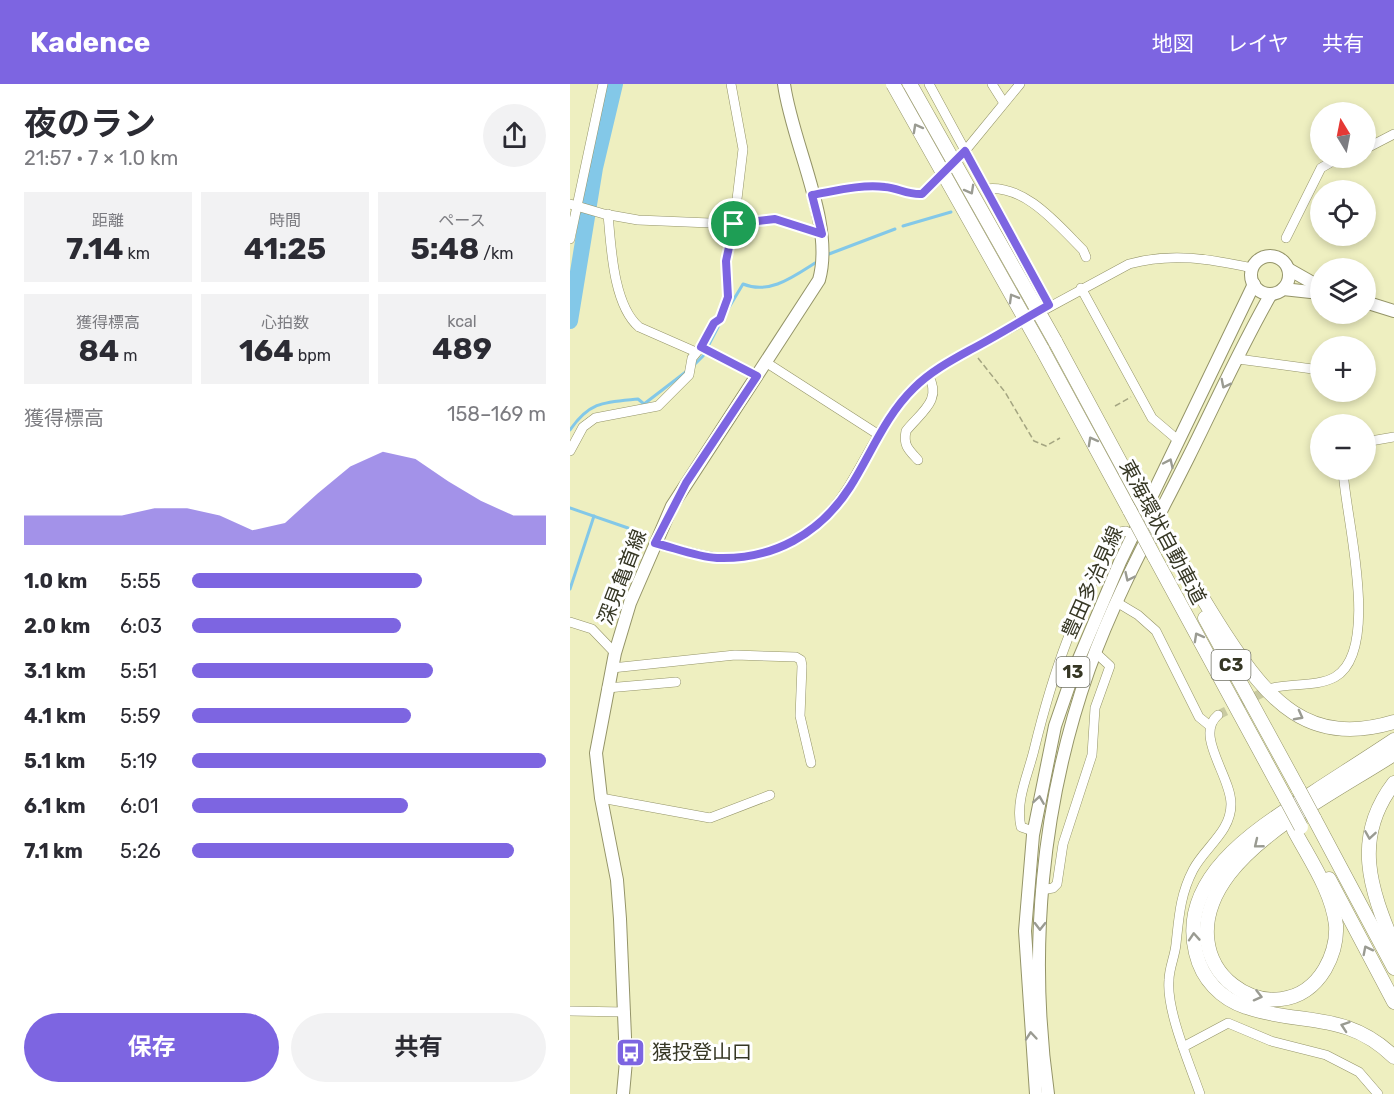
<!DOCTYPE html>
<html lang="ja">
<meta charset="utf-8">
<style>
:root{--surface:#fff;--page:#f2f2f3;--text:#2b2b33;--muted:#7c7c81;--accent:#7d65e1}
body{margin:0;font-family:Rubik,"Noto Sans JP",sans-serif;background:var(--page);color:var(--text);height:100vh;display:flex;flex-direction:column;font-size:22px;white-space:nowrap}
*{box-sizing:border-box;margin:0}
p{font-size:20px;color:var(--muted)}
.icon{flex:none;width:33px;height:33px;fill:none;stroke:currentColor;stroke-width:2;stroke-linecap:round;stroke-linejoin:round}
.map{position:relative;flex:1;overflow:hidden}
.side{display:flex;flex-direction:column;background:var(--surface);width:570px}
.side>*{flex:none}
.needle{width:39px;rotate:350deg}
.buttons{position:absolute;left:740px;top:18px;display:grid;gap:12px}
.buttons a{display:grid;place-items:center;width:66px;height:66px;border-radius:50%;background:var(--surface);box-shadow:0 3px 9px #0003;font-size:30px}
.pin{position:absolute;display:grid;place-items:center;width:51px;height:51px;color:#fff;margin:-26px;border:3px solid #fff;border-radius:50%;box-shadow:0 2px 6px #0007}
.round{display:grid;place-items:center;flex:none;width:63px;height:63px;border-radius:32px;background:var(--page)}
.summary{display:flex;align-items:center;justify-content:space-between;height:102px;padding:0 24px}
h1{font-size:33px;font-weight:700;line-height:45px}
.figures{display:grid;grid-template-columns:repeat(3,1fr);gap:9px;height:102px;padding:6px 24px}
.figures div{display:grid;align-content:center;border-radius:0px;background:var(--page);text-align:center}
.figures b{font-size:30px;font-weight:700}
.figures small{font-size:16px;font-weight:400}
.figures p{font-size:16px}
.chart{height:168px;padding:12px 24px}
.chart p{display:flex;justify-content:space-between}
.chart svg{width:100%;height:108px;margin-top:6px;fill:var(--accent);opacity:.7}
.button{display:flex;gap:12px;margin-top:auto;padding:12px 24px}
.button a{flex:1;height:69px;border-radius:36px;background:var(--accent);color:#fff;font-size:24px;font-weight:700;line-height:69px;text-align:center}
.button a+a{background:var(--page);color:var(--text)}
ul{padding:0 24px;list-style:none;font-size:20px}
li{display:grid;grid-template-columns:96px 72px 1fr;align-items:center;height:45px}
li i{height:15px;border-radius:8px;background:var(--accent)}
header{display:flex;align-items:center;gap:36px;box-sizing:border-box;height:84px;padding:0 30px;background:var(--accent);color:#fff}
header strong{font-size:28px}
nav{display:flex;gap:33px;margin-inline-start:auto;font-size:21px}
main{display:flex;flex:1;min-height:0}
.map>svg:first-child{display:block}
.lines{fill:none;stroke-linecap:round;stroke-linejoin:round}
.stream{stroke:#83c8e8;stroke-width:3}
.river{stroke:#83c8e8;stroke-width:16}
.minor-tunnel{stroke:#c9caa1;stroke-width:9;stroke-dasharray:9 4.5;stroke-linecap:butt}
.minor-casing{stroke:#949468;stroke-width:10}
.major-casing{stroke:#949468;stroke-width:14}
.highway-casing{stroke:#949468;stroke-width:15}
.path{stroke:#a4a581;stroke-width:1.5;stroke-dasharray:6 3;stroke-linecap:butt}
.minor{stroke:#fff;stroke-width:9}
.major{stroke:#fff;stroke-width:12}
.highway{stroke:#fff;stroke-width:14}
.highway-bridge-casing{stroke:#949468;stroke-width:15;stroke-linecap:butt}
.highway-bridge{stroke:#fff;stroke-width:14}
.oneway{stroke:#9a9b92}
.route-casing{stroke:#fff;stroke-width:12}
.route{stroke:#7d65e1;stroke-width:8}
.labels{text-anchor:middle;stroke-width:6;stroke-linejoin:round;paint-order:stroke}
.shield{fill:#fff;stroke:#727366;stroke-width:1.5}
.shield-label{font-size:18px;font-weight:bold;fill:#363724}
.street-label{font-size:20px;fill:#363724;stroke:#fff}
.poi-label{font-size:20px;fill:#363724;stroke:#fff;text-anchor:start}
</style>
<header>
<strong>Kadence</strong>
<nav><a>地図</a><a>レイヤ</a><a>共有</a></nav>
</header>
<main>
<section class="side">
<div class="summary"><div><h1>夜のラン</h1><p>21:57 · 7 × 1.0 km</p></div><a class="round"><svg class="icon" aria-label="share" viewBox="0 0 24 24"><path d="M12 15V3M7 8l5-5 5 5M5 13v7h14v-7"/></svg></a></div>
<div class="figures">
<div><p>距離</p><b>7.14<small> km</small></b></div>
<div><p>時間</p><b>41:25</b></div>
<div><p>ペース</p><b>5:48<small> /km</small></b></div>
</div>
<div class="figures">
<div><p>獲得標高</p><b>84<small> m</small></b></div>
<div><p>心拍数</p><b>164<small> bpm</small></b></div>
<div><p>kcal</p><b>489</b></div>
</div>
<div class="chart"><p><span>獲得標高</span>158–169 m</p>
<svg viewBox="0 0 160 44" preserveAspectRatio="none"><path d="M0 44V32L10 32L20 32L30 32L40 29L50 29L60 32L70 38L80 35L90 23L100 12L110 6L120 9L130 18L140 26L150 32L160 32V44z"/></svg>
</div>
<ul>
<li><b>1.0 km</b>5:55<i style="width:65%"></i></li>
<li><b>2.0 km</b>6:03<i style="width:59%"></i></li>
<li><b>3.1 km</b>5:51<i style="width:68%"></i></li>
<li><b>4.1 km</b>5:59<i style="width:62%"></i></li>
<li><b>5.1 km</b>5:19<i style="width:100%"></i></li>
<li><b>6.1 km</b>6:01<i style="width:61%"></i></li>
<li><b>7.1 km</b>5:26<i style="width:91%"></i></li>
</ul>
<div class="button"><a>保存</a><a>共有</a></div>
</section>
<div class="map">
<svg width="824" height="1010" viewBox="0 0 824 1010">
<rect width="100%" height="100%" fill="#eeefc0"/>
<g class="lines">
<!-- stream -->
<g class="stream">
<path d="M333,142l48,-14"/>
<path d="M259,170l66,-25"/>
<path d="M158,225l15,-25c26,11 50,-7 72,-21"/>
<path d="M124,281l9,-9 17,-33"/>
<path d="M0,346c20,-29 35,-28 68,-31l6,5 43,-33"/>
<path d="M0,424l58,20"/>
<path d="M0,505l24,-73"/>
</g>
<!-- river -->
<path class="river" d="M0,237l25,-153 20,-84"/>
<!-- minor-tunnel -->
<path class="minor-tunnel" d="M648,631l54,-27"/>
<defs>
<g id="minor">
<path d="M359,0l120,221"/>
<path d="M422,0l12,19"/>
<path d="M795,65l29,-15"/>
<path d="M415,105c39,-6 73,36 98,61l3,7"/>
<path d="M242,111c23,-4 49,-11 73,-8 13,1 23,8 37,7l43,-43 55,-67"/>
<path d="M0,120l34,10 34,6 96,4 41,-5 47,15"/>
<path d="M38,130c3,32 5,91 31,113l57,25"/>
<path d="M716,154l35,-70 17,-10"/>
<path d="M0,155l33,-155"/>
<path d="M511,204l71,130 27,23"/>
<path d="M131,263l56,29"/>
<path d="M668,275l82,11"/>
<path d="M197,279l112,72"/>
<path d="M795,358l29,-5"/>
<path d="M0,367l13,-24 12,-9 63,-12 31,-31 3,-17 9,-11 13,-24 6,-4 8,-23 -2,-35 8,-37 9,-75 -12,-65"/>
<path d="M348,376c-9,-10 -15,-14 -12,-29 15,-19 37,-31 22,-56"/>
<path d="M85,459c19,5 38,11 58,14 19,3 41,-1 59,-7 75,-26 83,-88 126,-145 14,-19 33,-32 52,-44l179,-97c43,-12 81,-5 123,4"/>
<path d="M548,519l20,12 18,16 43,86 11,9"/>
<path d="M0,538l22,7 23,24"/>
<path d="M42,584l123,-13 61,2 5,3 1,6 -2,50 11,47"/>
<path d="M37,604l69,-6"/>
<path d="M702,604c20,-5 45,-1 63,-11 47,-27 10,-161 8,-207"/>
<path d="M31,714l109,20 60,-23"/>
<path d="M463,747l-12,-4c-6,-26 7,-52 13,-77 20,-82 41,-139 82,-214l4,-4 6,-1 8,5"/>
<path d="M471,806l12,-2 4,-4 6,-40 29,-89 3,-47 15,-42 -14,-13"/>
<path d="M0,927l55,1"/>
<path d="M613,963l45,-24 43,18 55,14 33,17 19,22"/>
<path d="M630,1010c-10,-29 -34,-84 -31,-114 0,-12 6,-24 7,-36 3,-27 4,-49 17,-74 12,-23 38,-38 38,-66 0,-28 -37,-69 -13,-89"/>
</g>
<g id="major">
<circle cx="700" cy="191" r="19"/>
<path d="M720,186l30,17"/>
<path d="M713,205l37,4"/>
<path d="M795,218l29,9"/>
<path d="M53,1010l3,-33 -6,-142 -3,-39 -16,-82 -5,-45 19,-100 15,-50 42,-97 147,-226c16,-57 -27,-136 -35,-196"/>
<path d="M466,1010l-11,-163 8,-96 22,-109 20,-58 45,-106 134,-278"/>
<path d="M478,1010c-20,-142 -7,-289 41,-425 26,-73 65,-143 100,-213 27,-54 52,-110 82,-162"/>
</g>
<g id="highway">
<path d="M485,257l83,154"/>
<path d="M472,265l88,162"/>
<path d="M596,452c19,32 38,66 59,98 43,66 83,114 169,88"/>
<path d="M584,472l132,243"/>
<path d="M635,534l94,172"/>
<path d="M824,656c-27,18 -54,35 -80,52 -54,35 -137,84 -118,161 6,26 25,46 50,54 55,19 100,3 148,50"/>
<path d="M824,699c-42,55 -24,105 0,163"/>
<path d="M744,734l80,150"/>
<path d="M724,746c16,30 38,61 42,95 1,16 -3,30 -11,44 -45,75 -168,0 -96,-95 37,-48 114,-87 165,-120"/>
<path d="M759,795l65,123"/>
</g>
</defs>
<!-- minor casing -->
<use href="#minor" class="minor-casing"/>
<!-- major casing -->
<use href="#major" class="major-casing"/>
<!-- highway casing -->
<use href="#highway" class="highway-casing"/>
<!-- path -->
<g class="path">
<path d="M408,274l27,34 29,49 12,5 14,-8"/>
<path d="M545,322l16,-9"/>
</g>
<!-- minor -->
<use href="#minor" class="minor"/>
<!-- major -->
<use href="#major" class="major"/>
<!-- highway -->
<use href="#highway" class="highway"/>
<defs>
<g id="highway-bridge">
<path d="M323,0l149,265"/>
<path d="M340,0l145,257"/>
<path d="M568,411l25,45"/>
<path d="M560,427l24,45"/>
<path d="M729,706l15,28"/>
<path d="M716,715l15,28"/>
</g>
</defs>
<!-- highway-bridge casing -->
<use href="#highway-bridge" class="highway-bridge-casing"/>
<!-- highway-bridge -->
<use href="#highway-bridge" class="highway-bridge"/>
</g>
<!-- one-way arrows -->
<defs><path id="oneway-chevron" d="M-2-3.5L2.5 0L-2 3.5" fill="none" stroke-width="1.6" stroke-linecap="round" stroke-linejoin="round" transform="scale(1.5)"/></defs>
<g class="oneway">
<use href="#oneway-chevron" transform="translate(347 44) rotate(-119)"/>
<use href="#oneway-chevron" transform="translate(400 106) rotate(61)"/>
<use href="#oneway-chevron" transform="translate(443 214) rotate(-120)"/>
<use href="#oneway-chevron" transform="translate(655 300) rotate(117)"/>
<use href="#oneway-chevron" transform="translate(522 357) rotate(-119)"/>
<use href="#oneway-chevron" transform="translate(599 379) rotate(-65)"/>
<use href="#oneway-chevron" transform="translate(559 493) rotate(115)"/>
<use href="#oneway-chevron" transform="translate(628 553) rotate(-119)"/>
<use href="#oneway-chevron" transform="translate(729 632) rotate(28)"/>
<use href="#oneway-chevron" transform="translate(469 716) rotate(-81)"/>
<use href="#oneway-chevron" transform="translate(800 751) rotate(99)"/>
<use href="#oneway-chevron" transform="translate(688 760) rotate(141)"/>
<use href="#oneway-chevron" transform="translate(470 842) rotate(91)"/>
<use href="#oneway-chevron" transform="translate(624 853) rotate(-94)"/>
<use href="#oneway-chevron" transform="translate(797 866) rotate(-117)"/>
<use href="#oneway-chevron" transform="translate(688 912) rotate(14)"/>
<use href="#oneway-chevron" transform="translate(775 942) rotate(-161)"/>
<use href="#oneway-chevron" transform="translate(461 952) rotate(-95)"/>
</g>
<g class="lines">
<defs>
<path id="route" d="M395,67l84,154c-27,15 -52,31 -79,45 -20,11 -40,22 -56,38 -29,28 -43,66 -64,99 -30,47 -77,73 -133,71 -20,-1 -42,-10 -62,-15l31,-60 71,-107 -56,-29 13,-24 6,-4 8,-22 -2,-36 8,-37 41,-5 47,15 -10,-39c23,-4 49,-11 73,-8 13,1 23,8 37,7z"/>
</defs>
<!-- route casing -->
<use href="#route" class="route-casing"/>
<!-- route -->
<use href="#route" class="route"/>
</g>
<!-- icons -->
<defs>
<symbol id="bus-square" viewBox="-11 -11 22 22"><rect x="-9" y="-9" width="18" height="18" rx="4" fill="#7d65e1" stroke="#fff"/><path d="M-5-6H5V4H4V6H2V4H-2V6H-4V4H-5ZM-3.5-4V0h7V-4ZM-3.5 1.2v1.5H-2V1.2ZM2 1.2v1.5H3.5V1.2Z" fill="#fff"/></symbol>
</defs>
<g fill-rule="evenodd">
<use href="#bus-square" x="44" y="952" width="33" height="33"/>
</g>
<g class="labels">
<!-- shield labels -->
<g class="shield">
<rect x="641.5" y="566" width="39" height="30" rx="4.5"/>
<rect x="486.5" y="573" width="33" height="30" rx="4.5"/>
</g>
<g class="shield-label">
<text x="661" y="587">C3</text>
<text x="503" y="594">13</text>
</g>
<!-- street labels -->
<g class="street-label">
<text transform="translate(593 448) rotate(62)" y="7">東海環状自動車道</text>
<text transform="translate(52 493) rotate(-69)" y="7">深見亀首線</text>
<text transform="translate(522 498) rotate(-66)" y="7">豊田多治見線</text>
</g>
<!-- poi labels -->
<g class="poi-label">
<text x="82" y="975">猿投登山口</text>
</g>
</g>
</svg>
<div class="buttons">
<a><svg class="needle" viewBox="-14 -14 28 28"><path d="M0-13l5 13h-10z" fill="#e53935"/><path d="M0 13l5-13h-10z" fill="#7c7c81"/></svg></a>
<a><svg class="icon" aria-label="locate" viewBox="0 0 24 24"><circle cx="12" cy="12" r="6"/><path d="M12 2v4M12 18v4M2 12h4M18 12h4"/></svg></a>
<a><svg class="icon" aria-label="layers" viewBox="0 0 24 24"><path d="M12 4l9 5-9 5-9-5zM3 14l9 5 9-5"/></svg></a>
<a>+</a>
<a>−</a>
</div>
<div class="pin" style="left:164px;top:140px;background:#1e9e55"><svg class="icon" aria-label="arrive" viewBox="0 0 24 24"><path d="M6 21V4h12l-3 4 3 4H6"/></svg></div>
</div>
</main>
